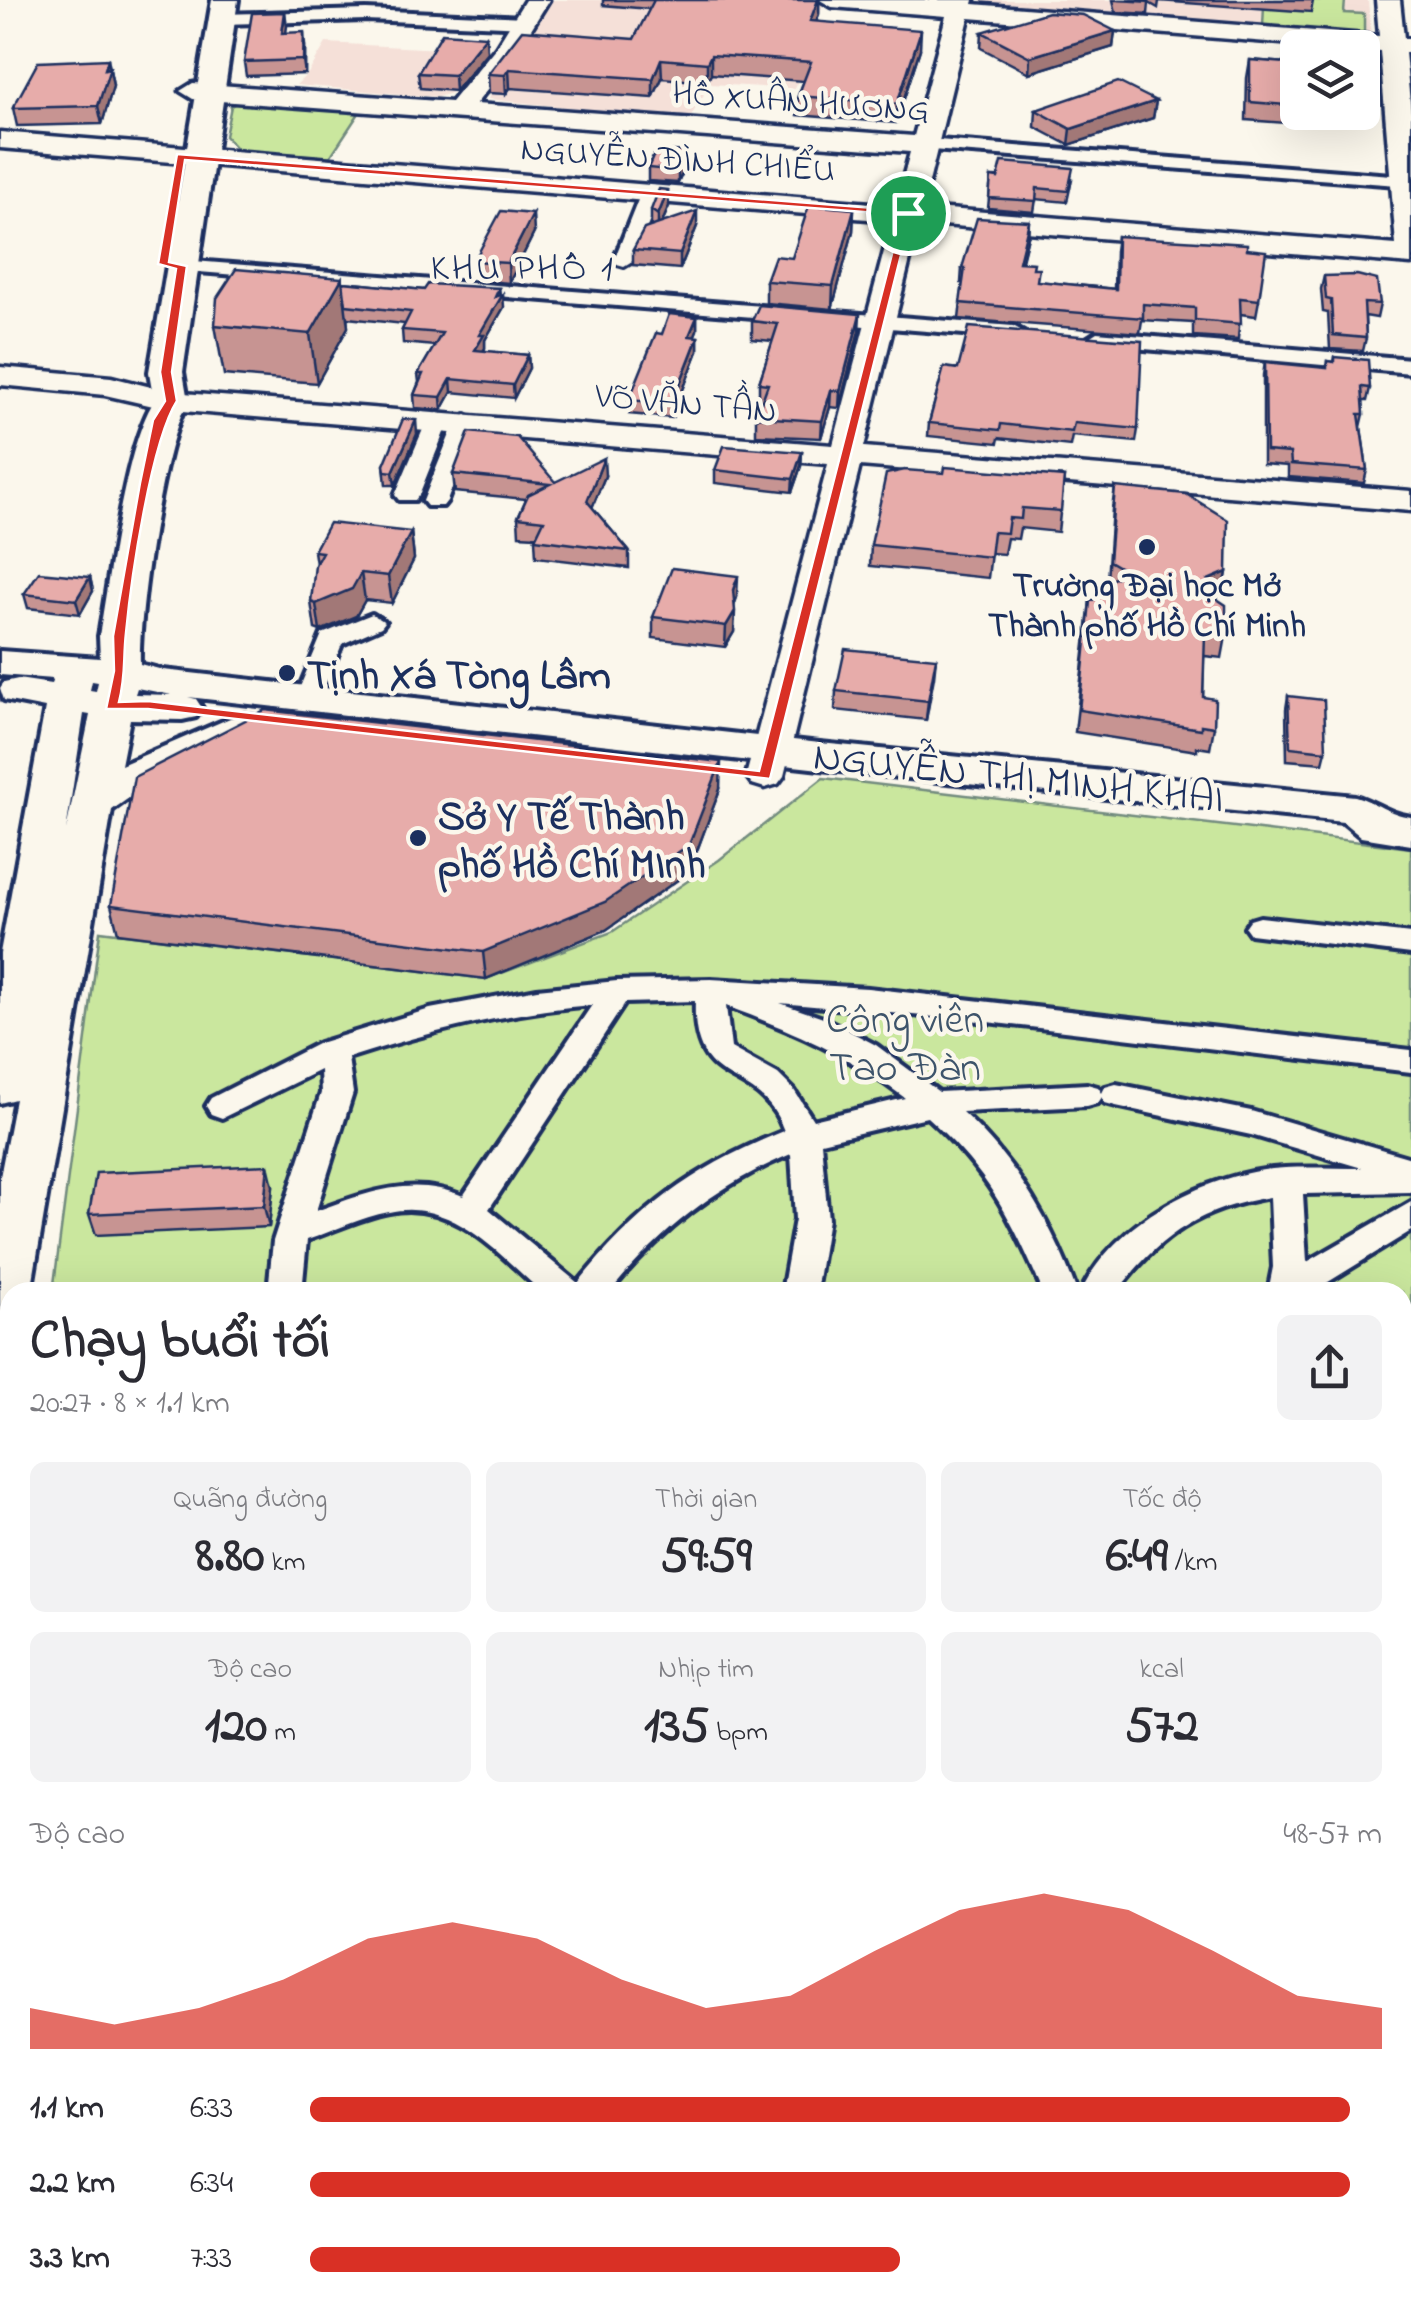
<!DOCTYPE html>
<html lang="vi">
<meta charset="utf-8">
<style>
:root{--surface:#fff;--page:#f2f2f3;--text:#2b2b33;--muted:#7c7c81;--accent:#d93025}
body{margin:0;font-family:"Indie Flower",sans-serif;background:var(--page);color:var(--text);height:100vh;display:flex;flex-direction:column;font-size:38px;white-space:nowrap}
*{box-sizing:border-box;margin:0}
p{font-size:32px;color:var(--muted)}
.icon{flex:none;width:55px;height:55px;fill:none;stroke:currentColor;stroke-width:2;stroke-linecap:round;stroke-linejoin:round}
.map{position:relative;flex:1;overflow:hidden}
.side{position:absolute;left:0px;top:1282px;width:1412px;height:1038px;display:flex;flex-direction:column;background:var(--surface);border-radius:30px 30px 0 0;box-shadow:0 10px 40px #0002}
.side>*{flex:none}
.buttons{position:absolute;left:1280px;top:30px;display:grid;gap:20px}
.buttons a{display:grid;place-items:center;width:100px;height:100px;border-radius:15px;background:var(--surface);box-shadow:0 10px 40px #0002;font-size:50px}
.pin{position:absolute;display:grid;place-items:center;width:85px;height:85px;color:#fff;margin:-42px;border:5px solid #fff;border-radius:50%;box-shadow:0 2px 10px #0007}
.round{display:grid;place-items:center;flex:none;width:105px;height:105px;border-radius:15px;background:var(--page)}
.summary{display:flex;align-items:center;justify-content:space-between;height:170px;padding:0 30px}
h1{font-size:55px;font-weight:700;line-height:75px}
.metrics{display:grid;grid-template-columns:repeat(3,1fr);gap:15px;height:170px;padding:10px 30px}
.metrics div{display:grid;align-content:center;border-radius:15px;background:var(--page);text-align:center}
.metrics b{font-size:50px;font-weight:700}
.metrics small{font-size:28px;font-weight:400}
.metrics p{font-size:28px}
.chart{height:280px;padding:20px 30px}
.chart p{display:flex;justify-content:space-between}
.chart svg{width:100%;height:180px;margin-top:10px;fill:var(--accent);opacity:.7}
ul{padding:0 30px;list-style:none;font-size:32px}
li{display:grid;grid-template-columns:160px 120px 1fr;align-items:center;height:75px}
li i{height:25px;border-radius:12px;background:var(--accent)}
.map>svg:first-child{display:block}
.built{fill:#f5e0d8}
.green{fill:#cae79e;stroke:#728b7e;stroke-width:2.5}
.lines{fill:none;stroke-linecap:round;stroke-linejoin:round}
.street-casing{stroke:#1b2f5e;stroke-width:8}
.secondary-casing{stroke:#1b2f5e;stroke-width:7}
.primary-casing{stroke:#1b2f5e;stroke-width:8}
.street{fill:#fbf7ec;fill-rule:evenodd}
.secondary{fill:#fbf7ec;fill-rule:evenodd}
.primary{fill:#fbf7ec;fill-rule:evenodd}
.wall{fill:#c79492;stroke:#1b2f5e;stroke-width:2.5}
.shaded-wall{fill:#a27877;stroke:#1b2f5e;stroke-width:2.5}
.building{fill:#e7acaa;stroke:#1b2f5e;stroke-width:2.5}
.route{fill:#d93025;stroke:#fff;stroke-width:2.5;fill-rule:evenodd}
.poi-dot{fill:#1b2f5e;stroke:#fbf7ec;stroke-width:4}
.labels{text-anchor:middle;stroke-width:9;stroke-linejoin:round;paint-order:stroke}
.far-street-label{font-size:35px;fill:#1b2f5e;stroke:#fbf7ec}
.far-poi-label{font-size:35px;font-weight:bold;fill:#1b2f5e;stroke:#fbf7ec}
.far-neighbourhood-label{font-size:38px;letter-spacing:2.5px;fill:#1b2f5e;stroke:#fbf7ec}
.poi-label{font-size:42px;font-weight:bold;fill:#1b2f5e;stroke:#fbf7ec;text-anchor:start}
.street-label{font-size:42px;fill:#1b2f5e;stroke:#fbf7ec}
.park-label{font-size:42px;fill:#3e546b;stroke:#fbf7ec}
</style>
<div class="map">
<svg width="1411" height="2318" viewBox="0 0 1411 2318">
<rect width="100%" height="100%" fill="#fbf7ec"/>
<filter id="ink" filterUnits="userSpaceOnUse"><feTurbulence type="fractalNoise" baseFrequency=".01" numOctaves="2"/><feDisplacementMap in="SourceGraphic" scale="20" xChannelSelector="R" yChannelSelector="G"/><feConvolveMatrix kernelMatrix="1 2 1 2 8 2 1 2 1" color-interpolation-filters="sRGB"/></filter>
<g filter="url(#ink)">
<!-- built -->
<g class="built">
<path d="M543,0h249l32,2 -29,87 -85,-5 -21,36 -201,-21z"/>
<path d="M981,0h387l3,37 -391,-31z"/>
<path d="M326,43l153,8 -21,40 -21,6 -141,-12 13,-13z"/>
</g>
<!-- green -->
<g class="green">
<path d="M1275,0h70l-1,13 20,1v21l-101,-9 1,-19z"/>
<path d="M238,102l123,8 -31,47 -92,-7 -13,-14 6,-30z"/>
<path d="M823,778l588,70v1470h-603l-18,-8h612v-1018h-1349l47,-361 386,48 126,-47 107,-72z"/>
<path d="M10,1621v354l-10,-5v-272z"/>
</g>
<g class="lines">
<defs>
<g id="street">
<path d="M366,10l158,7 9,5 -9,5 -158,-7 -144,4 -9,-5 9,-5z"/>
<path d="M925,139l480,37 6,2v8l-493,-37 -3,-4z"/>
<path d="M650,189l10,6 -26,65 -10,6 -7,-2 -3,-4 26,-65z"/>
<path d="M181,260l832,66 11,6 -11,6 -839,-68 -3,-4 3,-4z"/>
<path d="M1097,332l314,27v14l-322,-29 -3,-5z"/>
<path d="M438,413l11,7 -30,75 -4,5h-16l-4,-5 32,-75z"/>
<path d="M466,415l11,7 -30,79 -4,5h-16l-4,-5 32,-79z"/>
<path d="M372,614l13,8 -4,5 -39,17 -25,61h-18l-4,-6 27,-65z"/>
<path d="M1260,917l151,17v20l-161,-20 -5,-7 5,-7z"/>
<path d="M711,979l157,9 543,62v22l-432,-51 -199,-18 46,16 50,26 63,47 148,-8 11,3 4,6 3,-6 11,-3 135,27 160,47v34l-108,2 4,68 104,-60v29l-99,61h-44l5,-25 -3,-70c-71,12 -110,38 -153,95h-36c33,-71 127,-120 204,-124 24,-1 52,0 77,0l-111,-33 -135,-29 -11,-3 -3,-6 -4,6 -11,3 -125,6c55,50 90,112 115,180h-34c-32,-75 -54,-119 -116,-175l-106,25 7,77 -12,73h-34l13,-73 -4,-65c-74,31 -131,77 -181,138h-68c-43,-37 -89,-94 -153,-80 -28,5 -55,19 -82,28l-5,52h-34l5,-51 48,-148 -1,-23 -98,48 -11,-4 -5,-8 5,-8 108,-55 111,-34 107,-20 80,-8zM695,1001c-4,96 63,59 89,130 -88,35 -147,78 -206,152l-89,-74 136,-206zM592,1005l-129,191c-52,-21 -97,-3 -147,15l37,-118 -5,-35c80,-26 159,-46 244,-53zM726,1006c65,24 123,49 179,92l-92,22 -19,-30 -16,-16 -47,-26z"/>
<path d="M1402,1504l9,3v35l-9,-3z"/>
<path d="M1402,1556l9,2v32l-9,-1z"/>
<path d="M1402,1603l9,1v34l-9,-1z"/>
<path d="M1402,1825l9,4v49l-9,-3z"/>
</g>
<g id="secondary">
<path d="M525,0h24l-34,55 -39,49 438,32 32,-120 -114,-9 -12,-7h154l-1,4 406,32 -3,-36h24l4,38 7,1v14h-6l6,59v152l-492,-41 -55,224 547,44v20l-551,-45 -76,310 -6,8 -13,4 -13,-4 -6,-8 82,-312 -657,-54 -66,-15 -105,-10v-18l111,10 60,15 662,53 59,-224 -892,-73v-16l896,73 14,-53 -717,-53 -13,-8 13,-8 258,19 45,-55zM969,18l411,33 16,194 -473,-38z"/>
<path d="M0,2056l10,4v62l-10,-4z"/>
<path d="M485,2310h81l3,8h-81z"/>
</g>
<path id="primary" d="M212,0h26l-55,372 5,29c-25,40 -50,212 -48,263l23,6 657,73 535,53c21,6 33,18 56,21v28l-50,-8 -18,-15 -523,-53 -632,-72 8,2 6,9 -6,9 -14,3 -52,-1 -9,46 109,-47 15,-4 15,4 6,9 -6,9 -113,49 -35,25 -81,482h-21v44l-10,3v-162l15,-78 -15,4v-150l45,-245 -41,-8 -4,-12 4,-6 14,-3 33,5 2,-5 -53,-4v-24l100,7 -1,-22c11,-60 25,-188 55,-235l-5,-29zM92,681l6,1 -2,9 -6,-1zM137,688l35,7 -37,-1zM84,714l6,1 -24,116z"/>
</defs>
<!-- street casing -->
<use href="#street" class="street-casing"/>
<!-- secondary casing -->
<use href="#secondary" class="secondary-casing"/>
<!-- primary casing -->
<use href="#primary" class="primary-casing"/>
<!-- street -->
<use href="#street" class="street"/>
<!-- secondary -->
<use href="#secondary" class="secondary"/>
<!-- primary -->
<use href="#primary" class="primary"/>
</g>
<!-- wall -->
<g class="wall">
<path d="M603,0h216v14l-3,7 104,28 -24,74 -99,-8 1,-19 6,-15 -93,-7 -4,8 -45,-4 -9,20 -143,-10 -4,6 -17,-1 -1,-19 146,-35 16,-30 -47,-4z"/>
<path d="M1113,0h199l1,1 -2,11 -152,-11 -1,7 -9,-5 -1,11 -32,-2z"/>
<path d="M285,12l1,21 19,13v28l-59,2 -2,-14z"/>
<path d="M1115,31l-2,16 -84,26 -48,-25 1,-16z"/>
<path d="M486,36l1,16 -32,39 -35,-3 -2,-15z"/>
<path d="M108,59l5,27 -11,38 -85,2 -4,-18z"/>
<path d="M1250,60l48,4v48h4l-2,12 -54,-4 1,-42z"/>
<path d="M1156,101l-3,17 -84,27 -34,-18 1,-17z"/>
<path d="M686,165l-8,18 -30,-2v-13z"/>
<path d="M991,177l81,2 -5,23 -31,-3 -2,13 -46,-4z"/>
<path d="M669,206l-7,17 35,3 -17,43 -47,-4v-15l18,-23v-17z"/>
<path d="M854,209l-1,22 -21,78 -66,-6v-22l26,-23z"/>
<path d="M1029,221l-1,15 -7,26 12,6 4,13 77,8 1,-38 2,-15 130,13 12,51 -3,16 -16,-2 -2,25 -45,-3v-13l-51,-3 -2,13 -181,-14 4,-36h-2l1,-15z"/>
<path d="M534,233l-25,50 -33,-3 -2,-19z"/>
<path d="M1324,276l56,28 -3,14 -12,-2 1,22 -3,13 -33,-2 -2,-36 -5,-1 -2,-23z"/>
<path d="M342,278l1,4 81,8 75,-2 1,7 4,12 -19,33v8l-1,3 44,4 1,13 -15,30 -62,-6 -10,18 -27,-2 -1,-13 5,-13 -1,-8 17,-28 -32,-3 -1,-13 3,-6 -58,-6 1,9 -31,56 -93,-8 -9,-50z"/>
<path d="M697,317v13l-3,7h4v14l-26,67 -43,-4v-14l33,-66z"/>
<path d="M752,321l107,10 -20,77 -9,-1 -9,31 -65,-3v-18l6,-16h-3v-18l14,-42 -21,-2z"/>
<path d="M1334,357l36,31 -3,13h-4l1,13 -3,13 6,43 -3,13 -76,-6v-11l-25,-2v-89l2,-13 61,6 1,-7 6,1z"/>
<path d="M944,367l194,62 -2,13 -64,-6 -2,10 -71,-8 -1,5 -70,-7 1,-13z"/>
<path d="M417,434l-22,51h-9l-2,-20z"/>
<path d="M802,452l-1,14 -9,26 -77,-9v-13z"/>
<path d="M944,473l120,4 -6,55 -38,-4 -2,11 -11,-1 -3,16 -13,-1 -3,25 -118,-12 1,-21z"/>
<path d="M453,474l102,8 50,-6 -13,31 37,44v17l-93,-11 -1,-18 1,-3 -17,-1 -1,-18 8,-18 -71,-7z"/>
<path d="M1115,487l112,85 -4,22 -9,3 12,39 -4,22 -18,-2 -1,41 11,30 -4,22 -13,-2v4l-122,-19 15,-131 16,-6 6,-86z"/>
<path d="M411,532l3,27 -22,44 -27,-3 -9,16 -36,15 -5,-2 -4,-27 5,-38 -2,-13z"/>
<path d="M90,577l3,14 -13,23 -52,-6 -4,-14z"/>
<path d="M737,597l-3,9v26l-9,15 -72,-9v-21z"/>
<path d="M936,658l-10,62 -91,-10 1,-19z"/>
<path d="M1288,696l38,55 -3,12 -36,-3 -1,-51z"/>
<path d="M720,789l-31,83 -83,58 -120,49 -368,-46 -7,-28z"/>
<path d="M273,1186l-4,41 -173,8 -7,-21z"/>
<path d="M1208,2310h104l21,8h-126z"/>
</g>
<!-- shaded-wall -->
<g class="shaded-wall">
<path d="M818,0h1v14l-10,26 1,-19z"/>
<path d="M285,12l2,14 -3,21 -2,-14z"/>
<path d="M921,30l-1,19 -24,74 1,-19z"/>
<path d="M1115,31l-2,16 -84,26 1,-16z"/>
<path d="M304,32l1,14v28l-2,-14z"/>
<path d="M486,36l1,16 -32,39 -1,-16z"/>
<path d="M711,55v19l-4,8v-19z"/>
<path d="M108,59l5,27 -11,38 -4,-18z"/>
<path d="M661,59l1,19 -9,20v-19z"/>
<path d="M509,69l1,19 -4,6 -1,-19z"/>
<path d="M1156,101l-3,17 -84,27 2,-16z"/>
<path d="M686,152v13l-8,18v-12z"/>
<path d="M668,190l1,16 -11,26v-17z"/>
<path d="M854,209l-1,22 -21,78 1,-23z"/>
<path d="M697,211v15l-17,43v-15z"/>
<path d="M533,214l1,19 -25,50 -1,-20z"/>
<path d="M1029,221l-1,15 -10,41 1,-15z"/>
<path d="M342,278l6,49 -31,56 -7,-49z"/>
<path d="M499,288l1,11 3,-5 1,13 -19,33v8l-9,15 -1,-13 4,-15z"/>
<path d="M860,314l-1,17 -20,77 1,-17z"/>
<path d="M697,317v13l-8,20v-14z"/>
<path d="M698,337v14l-26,67v-14z"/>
<path d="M528,355l1,13 -15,30 -1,-13z"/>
<path d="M451,379l1,13 -10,18 -1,-13z"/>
<path d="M831,390l-1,17 -9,31 1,-17z"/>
<path d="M416,420l1,14 -22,51 -2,-13z"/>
<path d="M802,452l-1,14 -9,26 1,-13z"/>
<path d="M604,458l1,18 -17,42 -1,-17z"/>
<path d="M411,532l3,27 -22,44 -4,-27z"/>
<path d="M1227,572l-4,22 -12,4 -9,-9 6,-9z"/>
<path d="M361,573l4,27 -9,16 -36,15 -4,-27z"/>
<path d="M738,576l-1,21 -5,14 1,-21z"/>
<path d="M90,577l3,14 -13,23 -4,-14z"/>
<path d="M735,611l-1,21 -9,15 1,-21z"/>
<path d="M936,658l-2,19 -8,43 2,-19z"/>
<path d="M721,762l-1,27 -31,83 -83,58 -120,49 -3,-27z"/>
<path d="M268,1165l5,21 -4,41 -5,-21z"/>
</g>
<!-- building -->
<g class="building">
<path d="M654,0h164l-8,21 111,9 -24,74 -99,-8 13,-34 -100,-7 -4,8 -46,-4 -8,20 -144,-10 -4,6 -17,-1 34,-44 112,9z"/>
<path d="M1119,0h30v2z"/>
<path d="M285,12l-3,21 22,-1 -1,28 -59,2 8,-49z"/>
<path d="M1048,12l35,3 32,16 -85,26 -48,-25z"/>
<path d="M442,33l44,3 -32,39 -36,-2z"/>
<path d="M108,59l-3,10 5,-1 -12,38 -85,2 25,-46z"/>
<path d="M1250,60l48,4v42l-48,-4z"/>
<path d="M1118,82l38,19 -85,28 -35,-19z"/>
<path d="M656,150l30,2 -8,19 -30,-3z"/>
<path d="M1002,162l71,6 -5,23 -31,-3 -1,13 -47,-3 2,-21 7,1z"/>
<path d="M659,189l9,1 -10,25 -7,-5z"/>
<path d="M809,205l45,4 -21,77 -67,-5 9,-25 17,2z"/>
<path d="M501,211l32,3 -25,49 -34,-2z"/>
<path d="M697,211l-17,43 -47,-4 11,-21z"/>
<path d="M977,218l52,3 -10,41 15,1 -1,5h6l-2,13 79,8 1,-53 130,8v5l19,2 -7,49 -19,-2 1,26 -46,-4v-12l-52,-4v14l-183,-15 5,-35h-3z"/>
<path d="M236,269l106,9 -32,56 -95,-9 2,-27z"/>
<path d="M1357,275l20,5 3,24 -16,-1 2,35 -33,-3 -2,-35 -5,-1 -2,-23z"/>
<path d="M343,282l81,8 4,-6 71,4 -4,9 8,-3 -24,41h5l-9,15 53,5 -15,30 -62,-6 -10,18 -27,-2 9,-21h-5l24,-41 -40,-3 9,-18 -65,-7z"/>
<path d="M759,305l101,9 -20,77 -9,-1 -9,31 -66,-4 12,-33 -9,-1 19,-59 -26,-3z"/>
<path d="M669,314l28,3 -8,19 9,1 -26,67 -43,-4 27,-67 6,1z"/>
<path d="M969,327l173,14 -4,88 -64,-6 -2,9 -71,-8 -1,6 -71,-7 15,-56 14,2z"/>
<path d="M1334,357l34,3 2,28 -8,-1 2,27h-5l8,56 -76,-6 -1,-11 -24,-2 -1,-89 62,6v-7l7,1z"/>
<path d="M403,419l13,1 -23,52 -8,-1 -1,-6z"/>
<path d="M469,432l48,5 38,45 49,-24 -17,43 42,50 -94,-12 9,-19 -26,-3 10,-22 22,-11 -97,-10z"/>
<path d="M724,446l78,6 -9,27 -78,-9z"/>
<path d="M945,467l119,10 -3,34 -39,-3 -1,11 -12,-1 -2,15 -14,-1 -3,25 -119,-12 15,-71 19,-4 39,3z"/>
<path d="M1115,487l71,7 42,26 -1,52 -19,8 6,4 -12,5 24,16v31l-21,-2 -2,63 12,2 -1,28 -13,-2v4l-122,-19 11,-109 17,-7 1,-13 20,-9 -19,-11z"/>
<path d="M329,523l82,9 -23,44 -27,-3 -9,16 -36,15 -5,-2 4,-37 7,-13 -8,-1z"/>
<path d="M672,568l66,8 -5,14 2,21 -9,15 -73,-9z"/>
<path d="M39,572l51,5 -14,23 -52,-6z"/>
<path d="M845,649l91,9 -8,43 -92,-10z"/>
<path d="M1288,696l36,4 2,51 -36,-4z"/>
<path d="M265,710l456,52 -32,83 -84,57 -122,50 -372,-47 23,-128z"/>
<path d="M268,1165l-4,41 -175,8 7,-41z"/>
<path d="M1214,2310h98l21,8h-121z"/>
</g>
</g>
<!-- route -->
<path class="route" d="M177,154l735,57 -142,568 -622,-70h-42l8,-38 -1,-35 27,-153 13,-63 12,-19 -5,-29 16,-103 -18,-5zM185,160l717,55 -143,556 -611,-70 -29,1c7,-27 4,-42 7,-69 5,-53 25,-191 51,-232l-5,-29 15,-106 -18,-4z"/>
<!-- markers -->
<g class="poi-dot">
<circle cx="1147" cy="547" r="10"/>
<circle cx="287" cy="673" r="10"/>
<circle cx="418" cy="838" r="10"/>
</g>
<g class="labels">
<!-- far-street labels -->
<g class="far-street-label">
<text transform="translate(801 100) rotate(4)" y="12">HỒ XUÂN HƯƠNG</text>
<text transform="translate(678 158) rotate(4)" y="12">NGUYỄN ĐÌNH CHIỂU</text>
<text transform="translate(686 402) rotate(5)" y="12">VÕ VĂN TẦN</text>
</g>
<!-- far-poi labels -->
<g class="far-poi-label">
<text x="1147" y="596">Trường Đại học Mở<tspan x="1147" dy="40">Thành phố Hồ Chí Minh</tspan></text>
</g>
<!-- far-neighbourhood labels -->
<g class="far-neighbourhood-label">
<text x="523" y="279">KHU PHỐ 1</text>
</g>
<!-- poi labels -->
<g class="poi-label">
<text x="307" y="688">Tịnh Xá Tòng Lâm</text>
<text x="438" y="829">Sở Y Tế Thành<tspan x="438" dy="48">phố Hồ Chí MInh</tspan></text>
</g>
<!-- street labels -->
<g class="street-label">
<text transform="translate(1019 775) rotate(6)" y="15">NGUYỄN THỊ MINH KHAI</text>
</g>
<!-- park labels -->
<g class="park-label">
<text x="905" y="1032">Công viên<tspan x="905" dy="48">Tao Đàn</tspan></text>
</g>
</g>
</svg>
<div class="buttons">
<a><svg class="icon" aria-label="layers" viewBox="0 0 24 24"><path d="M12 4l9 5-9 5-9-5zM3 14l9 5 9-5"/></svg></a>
</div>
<div class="pin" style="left:908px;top:213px;background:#1e9e55"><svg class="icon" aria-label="arrive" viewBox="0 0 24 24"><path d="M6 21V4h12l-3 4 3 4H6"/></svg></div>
<section class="side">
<div class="summary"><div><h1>Chạy buổi tối</h1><p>20:27 · 8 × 1.1 km</p></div><a class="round"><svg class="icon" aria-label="share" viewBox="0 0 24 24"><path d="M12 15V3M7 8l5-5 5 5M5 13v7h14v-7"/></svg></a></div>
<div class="metrics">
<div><p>Quãng đường</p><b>8.80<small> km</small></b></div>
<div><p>Thời gian</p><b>59:59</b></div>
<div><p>Tốc độ</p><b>6:49<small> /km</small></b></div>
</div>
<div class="metrics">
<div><p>Độ cao</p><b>120<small> m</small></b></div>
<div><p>Nhịp tim</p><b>135<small> bpm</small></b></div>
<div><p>kcal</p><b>572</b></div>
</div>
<div class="chart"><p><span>Độ cao</span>48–57 m</p>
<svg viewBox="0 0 160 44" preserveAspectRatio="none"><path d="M0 44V34L10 38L20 34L30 27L40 17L50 13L60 17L70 27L80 34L90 31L100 20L110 10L120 6L130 10L140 20L150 31L160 34V44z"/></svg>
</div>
<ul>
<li><b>1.1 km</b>6:33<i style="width:97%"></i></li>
<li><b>2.2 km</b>6:34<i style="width:97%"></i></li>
<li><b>3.3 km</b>7:33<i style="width:55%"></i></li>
</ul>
</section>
</div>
